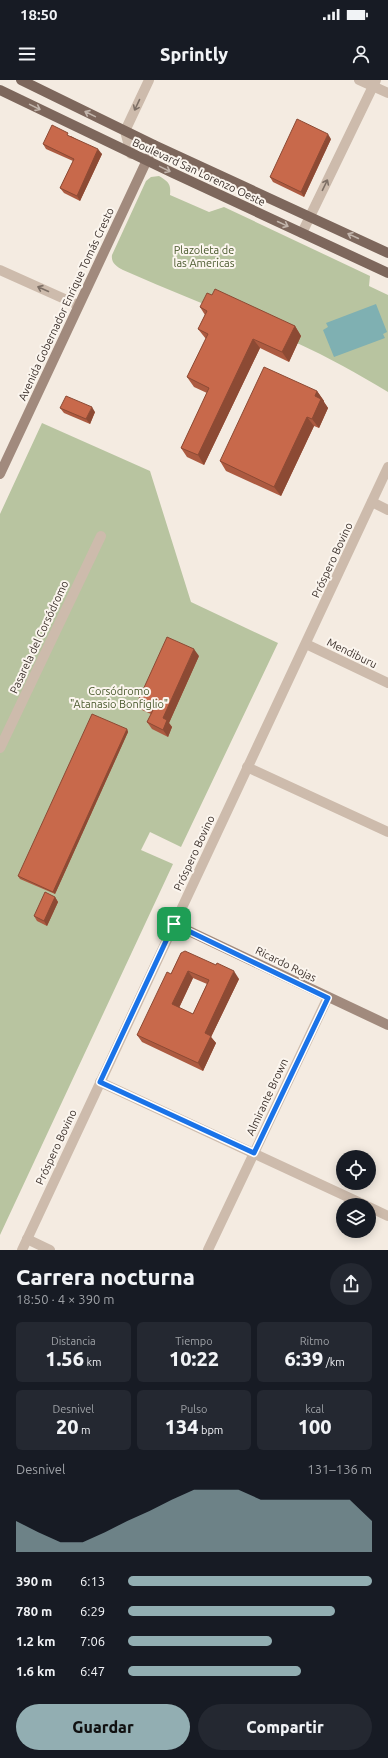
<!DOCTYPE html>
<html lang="es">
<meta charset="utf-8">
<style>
:root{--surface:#171b24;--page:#242831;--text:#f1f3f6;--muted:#9ea1a6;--accent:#92aeb2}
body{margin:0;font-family:Ubuntu,sans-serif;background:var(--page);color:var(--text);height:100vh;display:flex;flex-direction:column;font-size:15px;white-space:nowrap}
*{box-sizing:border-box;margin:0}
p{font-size:13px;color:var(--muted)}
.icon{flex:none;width:22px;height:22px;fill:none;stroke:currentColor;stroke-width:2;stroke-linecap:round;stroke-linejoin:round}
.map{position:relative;height:1170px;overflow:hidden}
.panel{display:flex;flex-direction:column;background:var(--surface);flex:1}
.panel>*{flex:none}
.buttons{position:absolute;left:336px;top:1070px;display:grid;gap:8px}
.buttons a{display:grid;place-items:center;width:40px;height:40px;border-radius:50%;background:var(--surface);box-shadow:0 2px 10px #0003;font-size:20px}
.pin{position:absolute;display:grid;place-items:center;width:34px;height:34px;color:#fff;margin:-17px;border-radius:8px;box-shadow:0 2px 6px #0006}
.round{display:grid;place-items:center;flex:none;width:42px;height:42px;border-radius:21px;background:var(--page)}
.overview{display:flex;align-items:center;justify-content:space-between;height:68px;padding:0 16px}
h1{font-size:22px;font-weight:800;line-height:30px}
.figures{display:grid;grid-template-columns:repeat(3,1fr);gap:6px;height:68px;padding:4px 16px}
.figures div{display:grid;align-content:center;border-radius:6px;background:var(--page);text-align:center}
.figures b{font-size:20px;font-weight:800}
.figures small{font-size:11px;font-weight:400}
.figures p{font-size:11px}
.chart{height:112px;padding:8px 16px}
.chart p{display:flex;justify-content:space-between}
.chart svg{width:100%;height:72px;margin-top:4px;fill:var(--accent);opacity:.7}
.button{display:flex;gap:8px;margin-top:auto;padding:8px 16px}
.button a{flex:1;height:46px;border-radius:24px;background:var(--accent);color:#111;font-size:16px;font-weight:800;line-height:46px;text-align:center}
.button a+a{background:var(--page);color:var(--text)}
ul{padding:0 16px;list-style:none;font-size:13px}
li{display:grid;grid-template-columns:64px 48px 1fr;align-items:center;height:30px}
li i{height:10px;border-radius:5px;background:var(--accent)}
.status{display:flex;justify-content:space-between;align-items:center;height:28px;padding:0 20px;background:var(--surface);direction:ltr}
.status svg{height:11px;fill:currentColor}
header{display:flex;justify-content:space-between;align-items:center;height:52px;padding:0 16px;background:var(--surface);font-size:18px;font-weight:800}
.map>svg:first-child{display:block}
.green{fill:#b8c4a0}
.water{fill:#7fb0b2}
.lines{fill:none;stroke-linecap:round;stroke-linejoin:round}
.street{stroke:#cdbbac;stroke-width:10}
.secondary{stroke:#a18a7d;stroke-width:10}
.primary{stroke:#7d675c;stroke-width:10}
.wall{fill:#ac5a40;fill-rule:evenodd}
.shaded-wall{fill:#8c4a34}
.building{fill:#c8694b;stroke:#8c4a34;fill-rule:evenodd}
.oneway{stroke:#7d6f65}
.oneway2{stroke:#c2b5ac}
.route-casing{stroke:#fff;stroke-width:8}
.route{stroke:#1a73e8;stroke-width:5}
.labels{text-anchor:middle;stroke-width:4;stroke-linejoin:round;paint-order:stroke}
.street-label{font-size:11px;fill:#3b302b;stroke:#fbf5ee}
.park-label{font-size:11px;fill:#4a5a2e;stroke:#fbf5ee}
</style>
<div class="status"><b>18:50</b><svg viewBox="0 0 49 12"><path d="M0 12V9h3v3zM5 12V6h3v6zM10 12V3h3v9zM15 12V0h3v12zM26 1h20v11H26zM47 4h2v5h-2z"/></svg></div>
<header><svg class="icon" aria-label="menu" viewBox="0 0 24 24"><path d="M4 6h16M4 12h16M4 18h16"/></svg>Sprintly<svg class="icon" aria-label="person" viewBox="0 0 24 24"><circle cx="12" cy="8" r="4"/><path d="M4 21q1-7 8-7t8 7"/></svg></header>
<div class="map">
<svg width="388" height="1170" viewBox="0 0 388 1170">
<rect width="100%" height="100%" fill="#f4ebe1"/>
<!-- green -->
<g class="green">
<path d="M159,96c10,6 12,8 11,19l39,17 15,-5 146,69 -1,10 19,9v97c-30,-18 -60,-35 -91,-49 -58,-25 -117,-48 -174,-73 -7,-4 -12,-7 -11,-15l34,-74 5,-4z"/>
<path d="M42,343l108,48 41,131 87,41 -97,204 -31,-15 -9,18 32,14 -173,371v-721z"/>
</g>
<!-- water -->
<path class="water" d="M376,224l11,28 -4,2 2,4 -51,19 -11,-27 5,-3 -2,-4z"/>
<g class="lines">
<!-- street -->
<g class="street">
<path d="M359,0l29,13"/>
<path d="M131,74l-6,-23 24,-51"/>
<path d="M302,153l74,-153"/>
<path d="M0,190l78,35"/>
<path d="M372,422l16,8"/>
<path d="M306,564l82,39"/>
<path d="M0,668l101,-212"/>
<path d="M247,687l141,65"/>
<path d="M100,1002l265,123"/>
<path d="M369,1127l19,9"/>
<path d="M27,1159l23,11"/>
<path d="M22,1170l366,-783"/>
<path d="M208,1170l120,-253"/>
</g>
<!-- secondary -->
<g class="secondary">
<path d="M0,394l154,-329"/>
<path d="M174,844l214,101"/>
</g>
<!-- primary -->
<g class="primary">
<path d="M21,0l133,65 234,108"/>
<path d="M0,10l173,83 215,100"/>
</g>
</g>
<!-- wall -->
<g class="wall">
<path d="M71,56l31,18 -22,47 -16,-8 -4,-5 13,-27 -27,-12 -3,-5z"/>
<path d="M331,59l-27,58 -31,-15 -3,-5z"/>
<path d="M212,215l83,31 6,10 -12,26 -29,-14 -56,117 -17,-8 -6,-9 26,-55 -13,-6 -7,-10 19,-38 -8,-10 7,-14 -5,-8z"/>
<path d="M317,311l7,10v1l4,6 -9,20 -5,-2 -33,70 -55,-25 -6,-10z"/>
<path d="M60,328l35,4 -5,12 -26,-11z"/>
<path d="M199,576l-30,67 3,4 -4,10 -16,-8 -5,-7 4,-8 -9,-4 -5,-7z"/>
<path d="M127,649l1,3 -73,162 -35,-15 -2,-3z"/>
<path d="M55,817l3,5 -11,24 -10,-5 -3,-5z"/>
<path d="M181,873l58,26 -28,58 5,6 -13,28 -61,-29 -5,-7 34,-61zM193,898l14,6 -14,30 -14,-6z"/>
</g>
<!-- shaded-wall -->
<g class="shaded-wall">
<path d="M328,54l3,5 -27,58 -3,-5z"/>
<path d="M98,69l4,5 -22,47 -3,-5z"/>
<path d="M295,246l6,10 -12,26 -7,-10z"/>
<path d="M253,259l7,9 -56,117 -6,-10z"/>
<path d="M317,311l7,10v1l4,6 -9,20 -7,-9 3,-23z"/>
<path d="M92,327l3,5 -5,12 -4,-5z"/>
<path d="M307,337l7,9 -33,70 -7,-9z"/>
<path d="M194,569l5,7 -30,67 3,4 -4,10 -5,-7v-12z"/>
<path d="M127,649l1,3 -73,162 -2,-2z"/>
<path d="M55,817l3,5 -11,24 -3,-5z"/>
<path d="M188,891l5,7 -16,34 -5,-8z"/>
<path d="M234,891l5,8 -28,58 5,6 -13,28 -5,-8 7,-30z"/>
</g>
<!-- building -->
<g class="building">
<path d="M297,39l31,15 -27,58 -31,-15z"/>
<path d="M52,45l16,8 -1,2 31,14 -21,47 -17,-8 14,-29 -31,-15z"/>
<path d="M215,209l80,37 -13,26 -29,-13 -55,116 -17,-7 28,-60 -22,-11 21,-43 -10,-5 9,-18 -7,-4 7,-14 5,2z"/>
<path d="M264,287l53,24 -2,5 6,3 -9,20 -5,-2 -33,70 -54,-26z"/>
<path d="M66,316l26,11 -6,12 -26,-11z"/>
<path d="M167,557l27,12 -31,69 4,2 -4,10 -16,-8 6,-12 -16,-7z"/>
<path d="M92,634l35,15 -74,163 -35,-16z"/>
<path d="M45,812l10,5 -11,24 -10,-5z"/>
<path d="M185,871l31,14 1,-2 17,8 -29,62 6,3 -13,27 -61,-28 30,-63 4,2 10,-21zM188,891l21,9 -16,34 -21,-10z"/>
</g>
<!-- one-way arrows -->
<defs><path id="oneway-shaft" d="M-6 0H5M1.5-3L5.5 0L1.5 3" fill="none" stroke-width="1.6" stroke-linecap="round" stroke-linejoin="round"/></defs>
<g class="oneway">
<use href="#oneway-shaft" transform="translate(137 25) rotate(115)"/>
<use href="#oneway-shaft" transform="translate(325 105) rotate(-64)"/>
<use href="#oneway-shaft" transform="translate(43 209) rotate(-156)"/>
</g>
<g class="oneway2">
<use href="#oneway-shaft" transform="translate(35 27) rotate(26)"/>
<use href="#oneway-shaft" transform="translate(90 34) rotate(-154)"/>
<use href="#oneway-shaft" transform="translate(165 89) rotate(26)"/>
<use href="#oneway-shaft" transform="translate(283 144) rotate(25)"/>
<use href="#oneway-shaft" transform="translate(353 156) rotate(-155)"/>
</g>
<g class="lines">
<defs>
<path id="route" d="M174,844l154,74 -74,155 -154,-71z"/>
</defs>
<!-- route casing -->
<use href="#route" class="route-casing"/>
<!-- route -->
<use href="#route" class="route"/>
</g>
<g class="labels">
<!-- street labels -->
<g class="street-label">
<text transform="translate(199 92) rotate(25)" y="4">Boulevard San Lorenzo Oeste</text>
<text transform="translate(66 224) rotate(-65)" y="4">Avenida Gobernador Enrique Tomás Cresto</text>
<text transform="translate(332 480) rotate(-65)" y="4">Próspero Bovino</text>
<text transform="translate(39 557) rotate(-65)" y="4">Pasarela del Corsódromo</text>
<text transform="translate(352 573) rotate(26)" y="4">Mendiburu</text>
<text transform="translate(194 773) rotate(-65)" y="4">Próspero Bovino</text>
<text transform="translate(286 884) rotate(26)" y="4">Ricardo Rojas</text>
<text transform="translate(267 1017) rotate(-65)" y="4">Almirante Brown</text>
<text transform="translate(56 1067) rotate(-65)" y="4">Próspero Bovino</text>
</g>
<!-- park labels -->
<g class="park-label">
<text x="204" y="174">Plazoleta de<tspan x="204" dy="13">las Americas</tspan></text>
<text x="119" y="615">Corsódromo<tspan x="119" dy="13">"Atanasio Bonfiglio"</tspan></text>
</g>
</g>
</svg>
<div class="buttons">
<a><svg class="icon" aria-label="locate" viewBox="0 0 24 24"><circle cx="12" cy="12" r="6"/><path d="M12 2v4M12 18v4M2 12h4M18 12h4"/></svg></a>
<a><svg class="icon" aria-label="layers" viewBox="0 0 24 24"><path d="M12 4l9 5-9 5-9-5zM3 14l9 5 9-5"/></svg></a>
</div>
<div class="pin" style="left:174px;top:844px;background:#1e9e55"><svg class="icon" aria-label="arrive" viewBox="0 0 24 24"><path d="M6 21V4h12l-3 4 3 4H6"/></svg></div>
</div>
<section class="panel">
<div class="overview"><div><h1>Carrera nocturna</h1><p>18:50 · 4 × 390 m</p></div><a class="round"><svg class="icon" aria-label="share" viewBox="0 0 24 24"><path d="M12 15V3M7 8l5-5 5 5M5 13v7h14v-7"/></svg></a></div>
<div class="figures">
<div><p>Distancia</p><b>1.56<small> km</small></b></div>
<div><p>Tiempo</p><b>10:22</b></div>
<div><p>Ritmo</p><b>6:39<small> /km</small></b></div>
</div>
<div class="figures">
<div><p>Desnivel</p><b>20<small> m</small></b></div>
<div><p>Pulso</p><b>134<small> bpm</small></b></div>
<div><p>kcal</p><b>100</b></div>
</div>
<div class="chart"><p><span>Desnivel</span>131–136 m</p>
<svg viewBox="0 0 160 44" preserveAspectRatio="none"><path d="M0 44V25L10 32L20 38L30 38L40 32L50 25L60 19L70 12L80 6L90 6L100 6L110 12L120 12L130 12L140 12L150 12L160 25V44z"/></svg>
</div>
<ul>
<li><b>390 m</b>6:13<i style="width:100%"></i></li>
<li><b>780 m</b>6:29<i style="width:85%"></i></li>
<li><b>1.2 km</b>7:06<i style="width:59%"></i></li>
<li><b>1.6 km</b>6:47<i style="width:71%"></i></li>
</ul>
<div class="button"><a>Guardar</a><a>Compartir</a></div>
</section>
